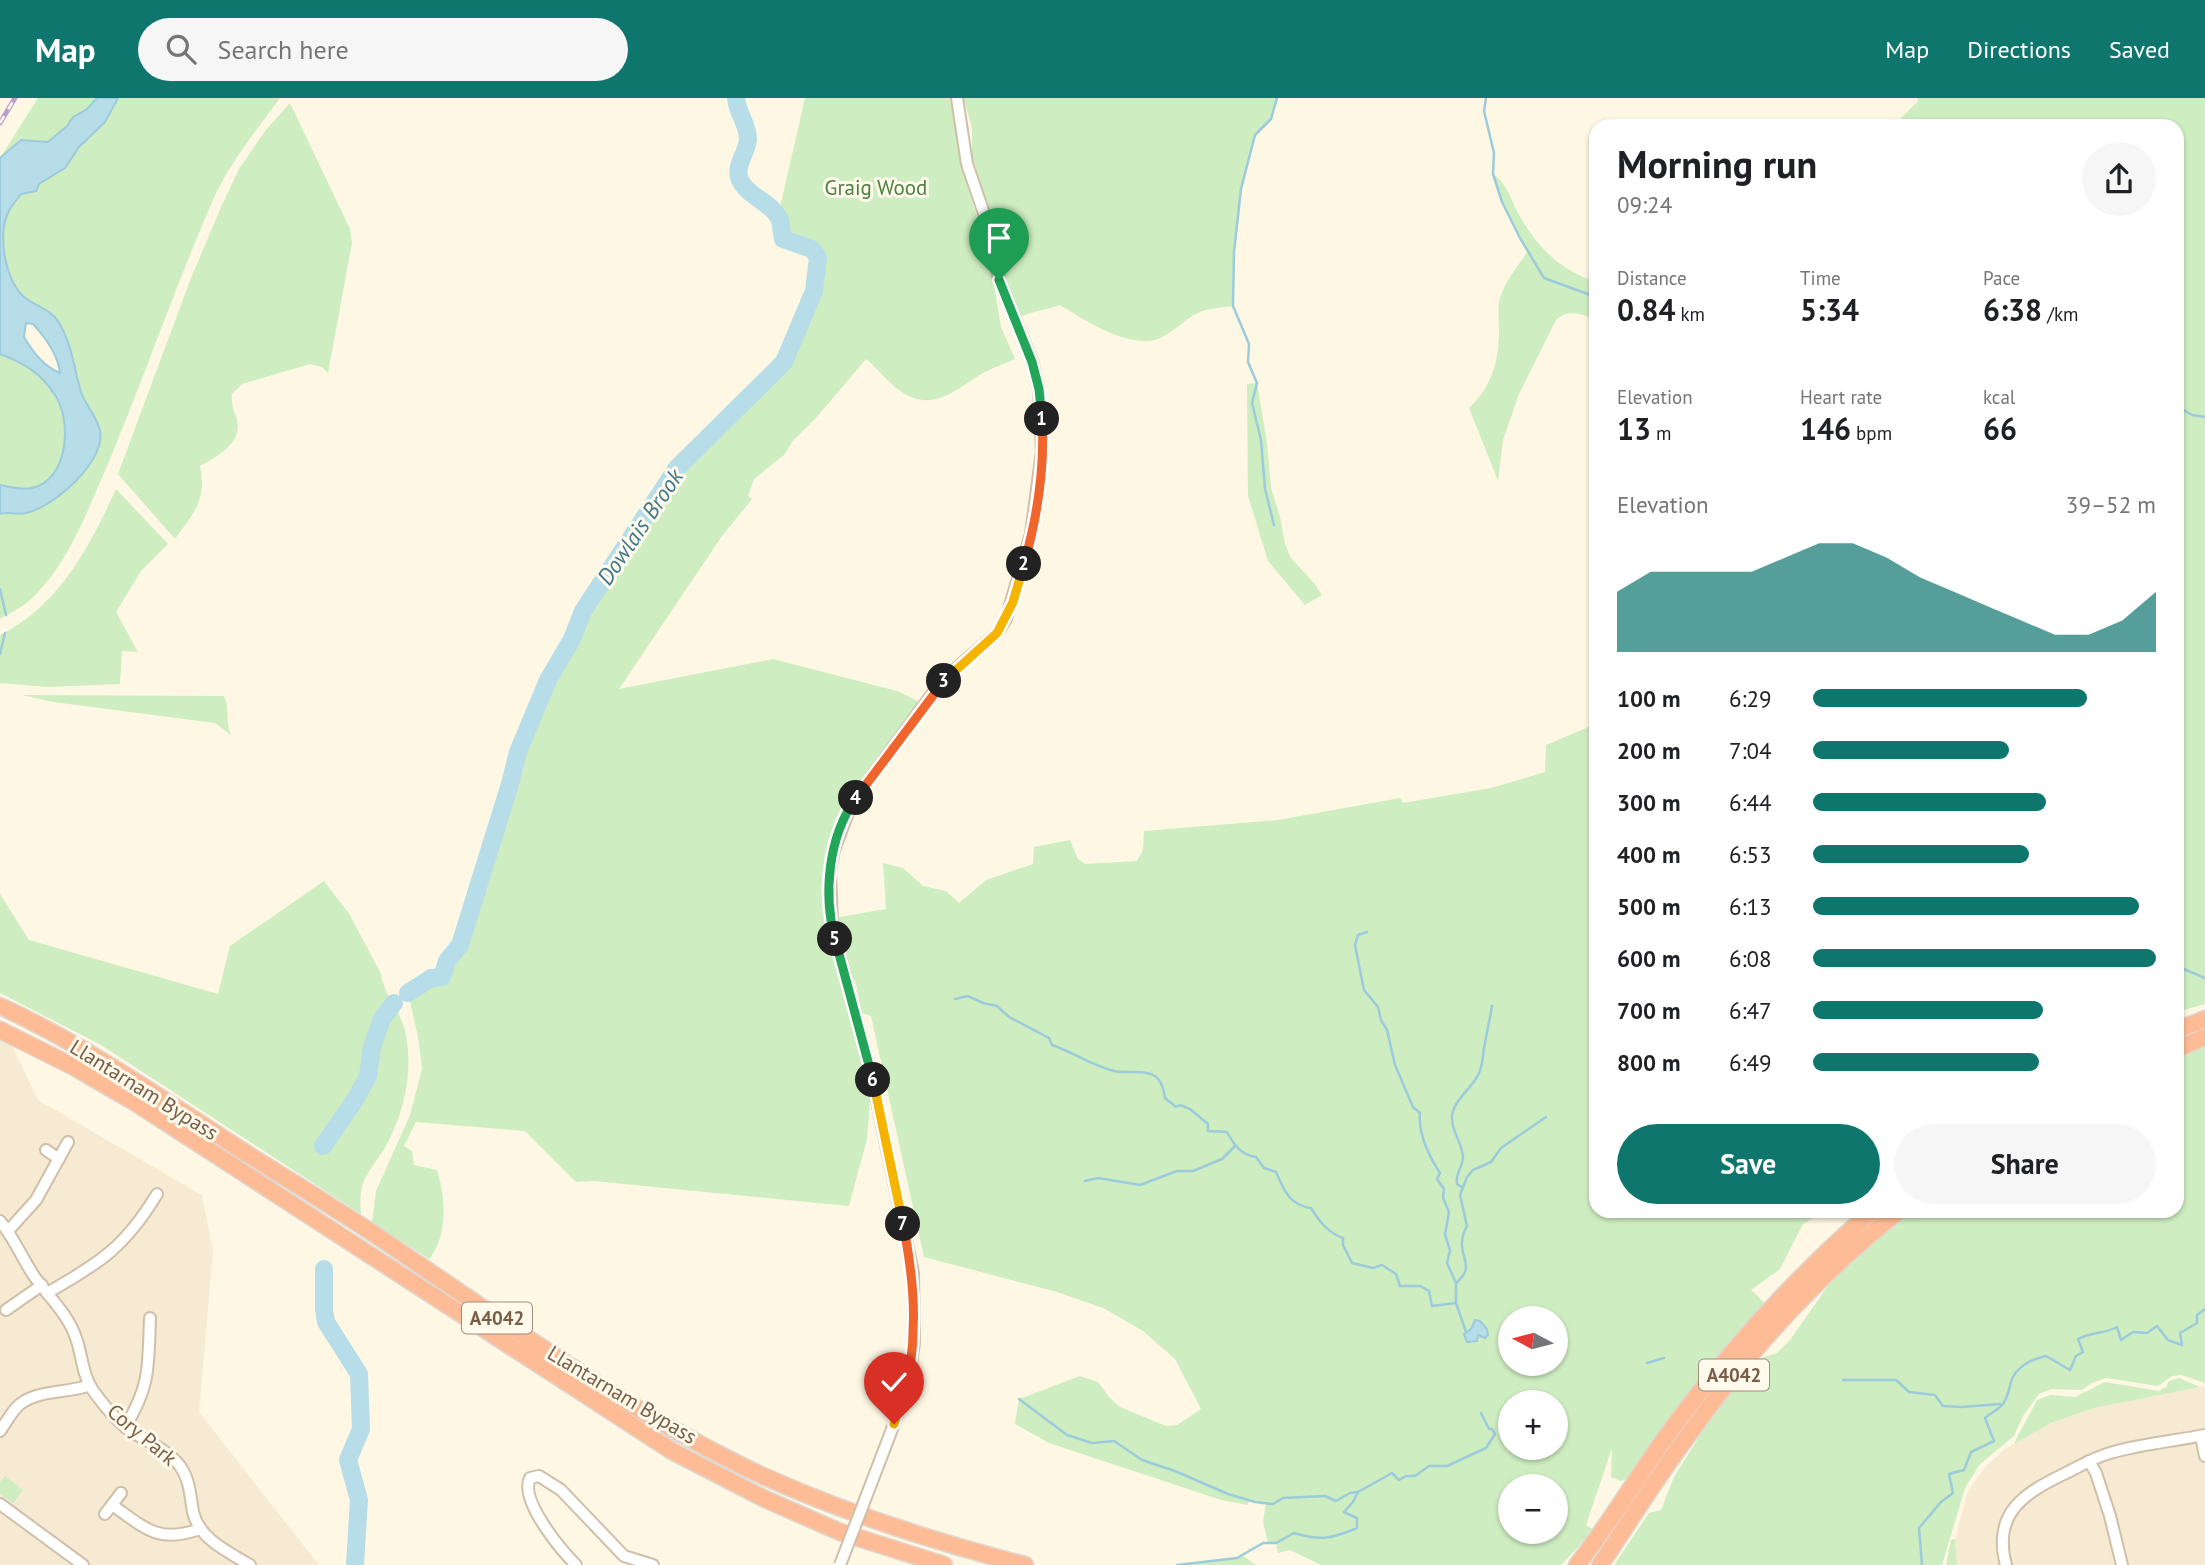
<!DOCTYPE html>
<meta charset="utf-8">
<style>
:root{--surface:#fff;--page:#f6f6f6;--text:#202124;--muted:#757577;--accent:#0f766e}
body{margin:0;font-family:"PT Sans",sans-serif;background:var(--page);color:var(--text);height:100vh;display:flex;flex-direction:column;font-size:26px;white-space:nowrap}
*{box-sizing:border-box;margin:0}
p{font-size:23px;color:var(--muted)}
.icon{flex:none;width:38px;height:38px;fill:none;stroke:currentColor;stroke-width:2;stroke-linecap:round;stroke-linejoin:round}
.map{position:relative;flex:1;overflow:hidden}
.panel{position:absolute;left:1589px;top:21px;width:595px;height:1099px;display:flex;flex-direction:column;background:var(--surface);border-radius:21px;box-shadow:0 2px 5px #0004}
.panel>*{flex:none}
.needle{width:46px;rotate:277deg}
.buttons{position:absolute;left:1498px;top:1208px;display:grid;gap:14px}
.buttons a{display:grid;place-items:center;width:70px;height:70px;border-radius:50%;background:var(--surface);box-shadow:0 2px 5px #0004;font-size:35px}
.pin{position:absolute;display:grid;place-items:center;width:60px;height:60px;color:#fff;margin:-72px -30px;border-radius:50% 50% 50% 0;rotate:-45deg;box-shadow:0 0 7px #0007}
.pin .icon{rotate:45deg}
.km{position:absolute;width:35px;height:35px;margin:-18px;border-radius:50%;background:#222;color:#fff;font-size:19px;line-height:35px;text-align:center}
.round{display:grid;place-items:center;flex:none;width:74px;height:74px;border-radius:37px;background:var(--page)}
.head{display:flex;align-items:center;justify-content:space-between;height:119px;padding:0 28px}
h1{font-size:38px;font-weight:700;line-height:52px}
.stats{display:grid;grid-template-columns:repeat(3,1fr);gap:10px;height:119px;padding:7px 28px}
.stats div{display:grid;align-content:center}
.stats b{font-size:30px;font-weight:700}
.stats small{font-size:19px;font-weight:400}
.stats p{font-size:19px}
.chart{height:196px;padding:14px 28px}
.chart p{display:flex;justify-content:space-between}
.chart svg{width:100%;height:126px;margin-top:7px;fill:var(--accent);opacity:.7}
.button{display:flex;gap:14px;margin-top:auto;padding:14px 28px}
.button a{flex:1;height:80px;border-radius:42px;background:var(--accent);color:#fff;font-size:28px;font-weight:700;line-height:80px;text-align:center}
.button a+a{background:var(--page);color:var(--text)}
ul{padding:0 28px;list-style:none;font-size:23px}
li{display:grid;grid-template-columns:112px 84px 1fr;align-items:center;height:52px}
li i{height:18px;border-radius:9px;background:var(--accent)}
header{display:flex;align-items:center;gap:42px;box-sizing:border-box;height:98px;padding:0 35px;background:var(--accent);color:#fff}
header strong{font-size:33px}
nav{display:flex;gap:38px;margin-inline-start:auto;font-size:24px}
.search{width:490px;height:63px;background:var(--page);display:flex;align-items:center;gap:18px;box-sizing:border-box;padding:0 24px;border-radius:38px;color:var(--muted);font-size:26px}
.map>svg:first-child{display:block}
.residential{fill:#f6ead2}
.green{fill:#ceedc1;fill-rule:evenodd}
.water{fill:#b7dde9;stroke:#9ccbdc;stroke-width:2;fill-rule:evenodd}
.lines{fill:none;stroke-linecap:round;stroke-linejoin:round}
.stream{stroke:#9ccbdc;stroke-width:2.5}
.river{stroke:#b7dde9;stroke-width:18}
.minor-casing{stroke:#d0bfa9;stroke-width:14}
.highway-casing{stroke:#dfd8d3;stroke-width:19}
.minor{stroke:#fff;stroke-width:10}
.highway{stroke:#fdbc96;stroke-width:16}
.rail-casing{stroke:#bba1c9;stroke-width:5}
.rail{stroke:#fffaec;stroke-width:2.5;stroke-dasharray:8;stroke-linecap:butt}
.minor-bridge-casing{stroke:#d0bfa9;stroke-width:14;stroke-linecap:butt}
.minor-bridge{stroke:#fff;stroke-width:10}
.split-1-casing{stroke:#fff;stroke-width:14}
.split-2-casing{stroke:#fff;stroke-width:14}
.split-3-casing{stroke:#fff;stroke-width:14}
.split-4-casing{stroke:#fff;stroke-width:14}
.split-5-casing{stroke:#fff;stroke-width:14}
.split-6-casing{stroke:#fff;stroke-width:14}
.split-7-casing{stroke:#fff;stroke-width:14}
.split-8-casing{stroke:#fff;stroke-width:14}
.split-9-casing{stroke:#fff;stroke-width:14}
.split-1{stroke:#22a559;stroke-width:9}
.split-2{stroke:#f0652b;stroke-width:9}
.split-3{stroke:#f5b400;stroke-width:9}
.split-4{stroke:#f0652b;stroke-width:9}
.split-5{stroke:#22a559;stroke-width:9}
.split-6{stroke:#22a559;stroke-width:9}
.split-7{stroke:#f5b400;stroke-width:9}
.split-8{stroke:#f0652b;stroke-width:9}
.split-9{stroke:#f5b400;stroke-width:9}
.labels{text-anchor:middle;stroke-width:6;stroke-linejoin:round;paint-order:stroke}
.shield{fill:#fffaec;stroke:#a18d78;stroke-width:2}
.shield-label{font-size:19px;font-weight:bold;fill:#795e47}
.park-label{font-size:21px;fill:#4b803e;stroke:#fffaec}
.street-label{font-size:21px;fill:#795e47;stroke:#fffaec}
.water-label{font-size:23px;font-style:italic;fill:#3f798e;stroke:#fffaec}
</style>
<header>
<strong>Map</strong>
<div class="search"><svg class="icon" aria-label="search" viewBox="0 0 24 24"><circle cx="10" cy="10" r="6"/><path d="M15 15l6 6"/></svg>Search here</div>
<nav><a>Map</a><a>Directions</a><a>Saved</a></nav>
</header>
<div class="map">
<svg width="2205" height="1467" viewBox="0 0 2205 1467">
<rect width="100%" height="100%" fill="#fef7e4"/>
<!-- residential -->
<g class="residential">
<path d="M0,932l6,3 32,67 164,95 11,56 -14,161 120,153h-319z"/>
<path d="M2205,1288v179h-248l-2,-26 13,-48 19,-26 18,-16 46,-26 43,-15z"/>
</g>
<!-- green -->
<g class="green">
<path d="M38,0h59l-11,12 -13,7 -6,9 -19,16 -27,-2 -21,18z"/>
<path d="M118,0h162c-24,33 -50,64 -67,102 -39,89 -70,181 -108,271 -19,43 -38,95 -74,128 -8,8 -21,14 -31,20v-105c9,-3 17,1 26,-1 27,-6 80,-52 74,-82 -3,-15 -15,-25 -19,-39 -7,-24 -9,-48 -23,-71 -8,-13 -23,-15 -34,-25 -17,-14 -23,-48 -20,-70 1,-12 9,-22 17,-32l15,-3 3,-7 26,-16 14,-21 26,-25z"/>
<path d="M805,0h148l13,84 23,73 12,72 14,32c-10,5 -21,8 -30,13 -26,14 -47,39 -79,23 -15,-9 -27,-25 -40,-36l-50,59 -23,23 -9,14 -30,24 -6,17 4,3 -30,37 -103,153 154,-30 124,32 23,11 -74,102 -19,49 -6,35 8,55 22,68 14,52 5,37 -3,39 -18,67 -255,-25 -18,1 -51,-51 -109,-9 -12,24 8,5 2,14 23,5c9,29 11,65 -8,89l-57,-37 4,-31 34,-76 12,-46 -4,-32 -10,-44 23,-15 11,-1 5,-16 13,-16 50,-161 8,-32 30,-72 24,-41 11,-28 94,-143 107,-106 30,-71 4,-34 -6,-8 -29,-10 -5,-23z"/>
<path d="M963,0h314l-6,21 -16,16 -14,54 -7,63 -1,54c-12,2 -27,2 -37,8 -13,7 -23,18 -36,24 -29,13 -75,-18 -100,-33 -14,5 -28,6 -42,13l-11,-31 -9,-46 -26,-85v-29z"/>
<path d="M1917,0h288v906l-28,8v-886h-284l25,-25z"/>
<path d="M290,5l60,126 2,14 -24,130 -6,-6 -12,-3 -68,20 -10,10c-2,14 6,22 6,33 -1,20 -24,31 -38,39 7,35 -6,46 -25,73l-57,-65 73,-196 31,-73 17,-36 26,-38z"/>
<path d="M1493,76c14,9 18,26 26,41 20,34 40,54 77,67v37c-15,-4 -28,-11 -40,1l-37,74 -16,46 -5,41 -29,-73c23,-21 30,-48 30,-78 0,-10 -2,-23 1,-32 5,-17 18,-32 28,-47l-26,-49z"/>
<path d="M0,256c25,10 40,18 55,41 17,25 14,85 -23,93 -10,2 -22,-1 -32,-3z"/>
<path d="M1257,285l10,60 4,45 9,29 5,27 6,14 23,25 8,12 -17,10 -37,-44 -20,-65 -1,-112z"/>
<path d="M116,391l52,55 -27,27 -25,41 22,40 -16,-1 -2,33 -72,3 -48,-4v-48c59,-29 90,-89 116,-146z"/>
<path d="M22,597l202,1c6,12 1,26 7,39l-16,-12 -162,-21z"/>
<path d="M1596,626v487h229l-22,13 -23,45 -29,21 13,12 -60,73 -75,103 -8,3 -10,-4 1,-29 -26,77 8,5 -33,35h-240l-31,-15 -12,3 -2,-10h-8l-5,-21 3,-19 -17,-4 -1,6 -27,-5 -172,-57 -34,-19 4,-25 61,-23 18,6 11,15 11,10 46,19 11,-1 24,-16 -26,-50 -32,-28 -40,-23 -46,-16 -133,-35 -53,-241 -9,-3 -7,-33 -6,-4 -15,-58 52,-9 -3,-46 20,5 20,18 23,5 13,12 27,-23 47,-16 1,-17 36,-7 8,19 7,5 52,-3 6,-11 1,-19 134,-11 122,-22 3,5 88,-15 54,-16 1,-27zM1510,1220h46v45h-46zM1510,1304h46v45h-46zM1510,1388h46v45h-46z"/>
<path d="M324,783l26,34 31,59c2,18 16,33 22,50 5,13 6,35 5,48 -1,23 -9,48 -19,68 -16,31 -32,35 -28,74l-260,-169 -101,-52v-99l29,46 189,54 12,-48z"/>
<path d="M2205,949v336l-24,-8 -9,1 -14,10 -52,-8 -14,5 -10,7 -31,-1 -12,5 -16,22 -9,20 -34,28 -15,24 -23,77h-328l35,-52 12,-3 13,-33 30,-48 46,-63 11,-8 16,-5 13,-13 42,-60 31,-30 47,-39h267v-152z"/>
<path d="M2179,1280l21,9 -106,21 -43,15 -37,21c7,-16 16,-29 23,-44l13,-5 25,2 30,-15 54,9 7,-4 3,-6z"/>
<path d="M5,1378l18,14 -10,13 -13,-9v-12z"/>
<path d="M1955,1441l2,26h-11l5,-25z"/>
<path d="M1242,1457l14,10h-79l60,-7z"/>
</g>
<!-- water -->
<g class="water">
<path d="M97,0h21l-13,24 -26,25 -14,21 -26,16 -3,7 -15,3c-8,10 -16,20 -17,33 -3,21 3,55 20,70 11,9 26,12 34,24 14,23 16,47 23,71 5,14 16,24 19,39 6,30 -46,76 -74,82 -9,2 -17,-2 -26,1v-29c10,2 22,5 32,3 37,-8 40,-68 23,-93 -15,-23 -30,-31 -55,-41v-196l21,-18 27,2 19,-16 6,-9 13,-7zM26,225l7,1c12,13 25,31 27,49 -17,-7 -27,-21 -36,-36z"/>
<path d="M1475,1222l5,1 7,8 1,6 -3,3 -7,-3 -1,6 -10,1 -3,-8 7,-5z"/>
</g>
<g class="lines">
<!-- stream -->
<g class="stream">
<path d="M1486,0l-2,13 10,42 -1,21 9,28 18,36 24,40 52,19"/>
<path d="M2177,308l15,9 13,2"/>
<path d="M1274,427l-9,-36 -4,-49 -9,-37 5,-20 -9,-21 1,-18 -16,-38 1,-54 7,-63 14,-54 16,-16 6,-21"/>
<path d="M0,491l6,26"/>
<path d="M0,556l5,-21"/>
<path d="M1367,834l-9,3 -3,10 9,45 14,17 3,13 6,10 8,35 18,42 7,6c-2,20 9,43 20,60l-3,6 7,10 -1,9 6,14 -4,23 5,15 -3,13 9,20v20l10,29"/>
<path d="M2177,868l28,12"/>
<path d="M955,901l13,-3 15,7 14,3 12,11 40,21 3,7c21,7 40,21 62,26 12,3 27,-2 39,4 8,4 11,15 12,23l11,9 4,-2 10,4 18,15v7l19,1c7,13 14,23 29,25l8,11 12,4c8,18 13,33 35,36 8,13 17,25 32,30v7l9,18 21,5 9,-3 14,9 4,12h20l9,5 3,15 24,-3"/>
<path d="M1085,1083l13,-3 42,7 37,-14h16l29,-12 13,-13"/>
<path d="M1463,1090l-6,-4c-2,-10 5,-16 6,-26 0,-16 -15,-30 -10,-47 5,-15 19,-23 25,-36 6,-11 4,-20 7,-32 2,-12 5,-24 7,-37"/>
<path d="M1456,1185c24,-20 -5,-28 11,-57l-7,-31 7,-18 6,-7 18,-8 10,-14 45,-31"/>
<path d="M1647,1265l17,-5"/>
<path d="M1843,1282h53l13,12 26,3 8,11 19,1 38,-3"/>
<path d="M1019,1301l48,36 25,8 22,-2 28,19 33,11 53,23 27,8 18,2 10,-6 42,-2 11,5 14,-8 8,-1"/>
<path d="M1177,1467l60,-7 26,-15h13l18,-10c27,8 37,6 63,-5v-10l-13,-6 9,-10 5,-10 34,-19 7,7 7,-4h9l14,-10h18l39,-18 9,-14 -3,-5h-3l-8,-16"/>
<path d="M1922,1467l-3,-37 22,-26 12,-9 -4,-19 15,-4 7,-18 23,-11 -9,-23c6,-5 14,-9 18,-14 5,-7 6,-15 8,-22 4,-15 21,-23 35,-26l24,14 6,-14 7,-4 -5,-13c13,-7 26,-5 39,-12l4,13 12,-8 14,1 10,-7 11,14 14,5 -2,-12 17,-10v-8l8,-6"/>
</g>
<!-- river -->
<g class="river">
<path d="M408,895l23,-15 11,-1 5,-16 13,-16 50,-161 8,-32 30,-72 24,-41 11,-28 94,-143 107,-106 30,-71 4,-33 -6,-9 -29,-10c-2,-7 -1,-15 -4,-21 -8,-16 -31,-21 -39,-38 -6,-15 7,-26 8,-41 0,-15 -11,-26 -12,-41"/>
<path d="M323,1048l32,-46 13,-24 4,-29 10,-28 12,-16"/>
<path d="M324,1171v40l2,13 33,52 2,55 -13,31 11,40 -4,65"/>
</g>
<defs>
<g id="minor">
<path d="M46,1052l13,9"/>
<path d="M0,1123c14,17 22,37 34,55 14,20 34,38 42,62 6,16 6,36 16,51 10,14 22,30 36,40 17,12 39,20 52,37 10,14 10,29 13,46 7,28 34,39 57,53"/>
<path d="M8,1133l28,-31 32,-58"/>
<path d="M47,1195c53,-30 78,-46 110,-99"/>
<path d="M6,1212l36,-25"/>
<path d="M894,1326l15,-48 5,-33 -1,-70 -41,-196 -40,-151 -2,-55 4,-21 17,-45 82,-112 19,-21 45,-39 9,-14 25,-85 11,-83 -3,-62 -7,-28 -33,-81 -10,-52 -22,-64 -10,-66"/>
<path d="M125,1329c26,-42 23,-62 25,-109"/>
<path d="M0,1333c5,-7 10,-16 16,-23 17,-19 51,-14 74,-23"/>
<path d="M2201,1338l4,20"/>
<path d="M2089,1363l7,12 14,43 12,49"/>
<path d="M0,1406l83,61"/>
<path d="M112,1407c33,23 46,39 88,24"/>
<path d="M105,1416l16,-21"/>
<path d="M576,1467c-15,-15 -57,-65 -46,-87l9,-2 22,14 63,66 29,9"/>
<path d="M2006,1467c-14,-52 18,-72 60,-92 14,-7 29,-16 44,-20 30,-9 64,-12 95,-18"/>
</g>
<g id="highway">
<path d="M0,908c84,39 161,92 238,142 55,35 111,68 164,105 117,79 233,163 361,223 85,38 172,66 262,89"/>
<path d="M0,932l74,37 62,36 536,348 93,48 75,33 104,33"/>
<path d="M2177,932l28,-11"/>
<path d="M2177,951l28,-12"/>
<path d="M1577,1467c33,-42 60,-88 91,-131 60,-83 127,-156 204,-223"/>
<path d="M1600,1467c28,-41 54,-84 84,-124 61,-86 132,-165 215,-230"/>
</g>
</defs>
<!-- minor casing -->
<use href="#minor" class="minor-casing"/>
<!-- highway casing -->
<use href="#highway" class="highway-casing"/>
<!-- minor -->
<use href="#minor" class="minor"/>
<!-- highway -->
<use href="#highway" class="highway"/>
<defs>
<path id="rail" d="M0,25l15,-25"/>
</defs>
<!-- rail casing -->
<use href="#rail" class="rail-casing"/>
<!-- rail -->
<use href="#rail" class="rail"/>
<defs>
<path id="minor-bridge" d="M840,1467l54,-141"/>
</defs>
<!-- minor-bridge casing -->
<use href="#minor-bridge" class="minor-bridge-casing"/>
<!-- minor-bridge -->
<use href="#minor-bridge" class="minor-bridge"/>
</g>
<g class="lines">
<defs>
<path id="split-1" d="M999,182l33,82 7,27 3,30"/>
<path id="split-2" d="M1024,466c13,-46 21,-97 18,-145"/>
<path id="split-3" d="M944,583l53,-48 16,-31 11,-38"/>
<path id="split-4" d="M856,700l88,-117"/>
<path id="split-5" d="M835,841c-12,-45 -7,-102 21,-141"/>
<path id="split-6" d="M835,841l38,141"/>
<path id="split-7" d="M873,982l30,144"/>
<path id="split-8" d="M903,1126c10,50 14,94 7,145"/>
<path id="split-9" d="M894,1326l16,-55"/>
</defs>
<!-- split-1 casing -->
<use href="#split-1" class="split-1-casing"/>
<!-- split-2 casing -->
<use href="#split-2" class="split-2-casing"/>
<!-- split-3 casing -->
<use href="#split-3" class="split-3-casing"/>
<!-- split-4 casing -->
<use href="#split-4" class="split-4-casing"/>
<!-- split-5 casing -->
<use href="#split-5" class="split-5-casing"/>
<!-- split-6 casing -->
<use href="#split-6" class="split-6-casing"/>
<!-- split-7 casing -->
<use href="#split-7" class="split-7-casing"/>
<!-- split-8 casing -->
<use href="#split-8" class="split-8-casing"/>
<!-- split-9 casing -->
<use href="#split-9" class="split-9-casing"/>
<!-- split-1 -->
<use href="#split-1" class="split-1"/>
<!-- split-2 -->
<use href="#split-2" class="split-2"/>
<!-- split-3 -->
<use href="#split-3" class="split-3"/>
<!-- split-4 -->
<use href="#split-4" class="split-4"/>
<!-- split-5 -->
<use href="#split-5" class="split-5"/>
<!-- split-6 -->
<use href="#split-6" class="split-6"/>
<!-- split-7 -->
<use href="#split-7" class="split-7"/>
<!-- split-8 -->
<use href="#split-8" class="split-8"/>
<!-- split-9 -->
<use href="#split-9" class="split-9"/>
</g>
<g class="labels">
<!-- shield labels -->
<g class="shield">
<rect x="462" y="1204.5" width="70" height="31" rx="5"/>
<rect x="1699" y="1261.5" width="70" height="31" rx="5"/>
</g>
<g class="shield-label">
<text x="497" y="1227">A4042</text>
<text x="1734" y="1284">A4042</text>
</g>
<!-- park labels -->
<g class="park-label">
<text x="876" y="97">Graig Wood</text>
</g>
<!-- street labels -->
<g class="street-label">
<text transform="translate(144 992) rotate(32)" y="7">Llantarnam Bypass</text>
<text transform="translate(622 1297) rotate(31)" y="7">Llantarnam Bypass</text>
<text transform="translate(142 1337) rotate(40)" y="7">Cory Park</text>
</g>
<!-- water labels -->
<g class="water-label">
<text transform="translate(640 429) rotate(-56)" y="8">Dowlais Brook</text>
</g>
</g>
</svg>
<div class="buttons">
<a><svg class="needle" viewBox="-14 -14 28 28"><path d="M0-13l5 13h-10z" fill="#e53935"/><path d="M0 13l5-13h-10z" fill="#757577"/></svg></a>
<a>+</a>
<a>−</a>
</div>
<div class="pin" style="left:999px;top:182px;background:#1e9e55"><svg class="icon" aria-label="arrive" viewBox="0 0 24 24"><path d="M6 21V4h12l-3 4 3 4H6"/></svg></div>
<div class="pin" style="left:894px;top:1326px;background:#d93025"><svg class="icon" aria-label="check" viewBox="0 0 24 24"><path d="M5 12l5 5 9-10"/></svg></div>
<b class="km" style="left:1042px;top:321px">1</b>
<b class="km" style="left:1024px;top:466px">2</b>
<b class="km" style="left:944px;top:583px">3</b>
<b class="km" style="left:856px;top:700px">4</b>
<b class="km" style="left:835px;top:841px">5</b>
<b class="km" style="left:873px;top:982px">6</b>
<b class="km" style="left:903px;top:1126px">7</b>
<section class="panel">
<div class="head"><div><h1>Morning run</h1><p>09:24</p></div><a class="round"><svg class="icon" aria-label="share" viewBox="0 0 24 24"><path d="M12 15V3M7 8l5-5 5 5M5 13v7h14v-7"/></svg></a></div>
<div class="stats">
<div><p>Distance</p><b>0.84<small> km</small></b></div>
<div><p>Time</p><b>5:34</b></div>
<div><p>Pace</p><b>6:38<small> /km</small></b></div>
</div>
<div class="stats">
<div><p>Elevation</p><b>13<small> m</small></b></div>
<div><p>Heart rate</p><b>146<small> bpm</small></b></div>
<div><p>kcal</p><b>66</b></div>
</div>
<div class="chart"><p><span>Elevation</span>39–52 m</p>
<svg viewBox="0 0 160 44" preserveAspectRatio="none"><path d="M0 44V23L10 16L20 16L30 16L40 16L50 11L60 6L70 6L80 11L90 18L100 23L110 28L120 33L130 38L140 38L150 33L160 23V44z"/></svg>
</div>
<ul>
<li><b>100 m</b>6:29<i style="width:80%"></i></li>
<li><b>200 m</b>7:04<i style="width:57%"></i></li>
<li><b>300 m</b>6:44<i style="width:68%"></i></li>
<li><b>400 m</b>6:53<i style="width:63%"></i></li>
<li><b>500 m</b>6:13<i style="width:95%"></i></li>
<li><b>600 m</b>6:08<i style="width:100%"></i></li>
<li><b>700 m</b>6:47<i style="width:67%"></i></li>
<li><b>800 m</b>6:49<i style="width:66%"></i></li>
</ul>
<div class="button"><a>Save</a><a>Share</a></div>
</section>
</div>
